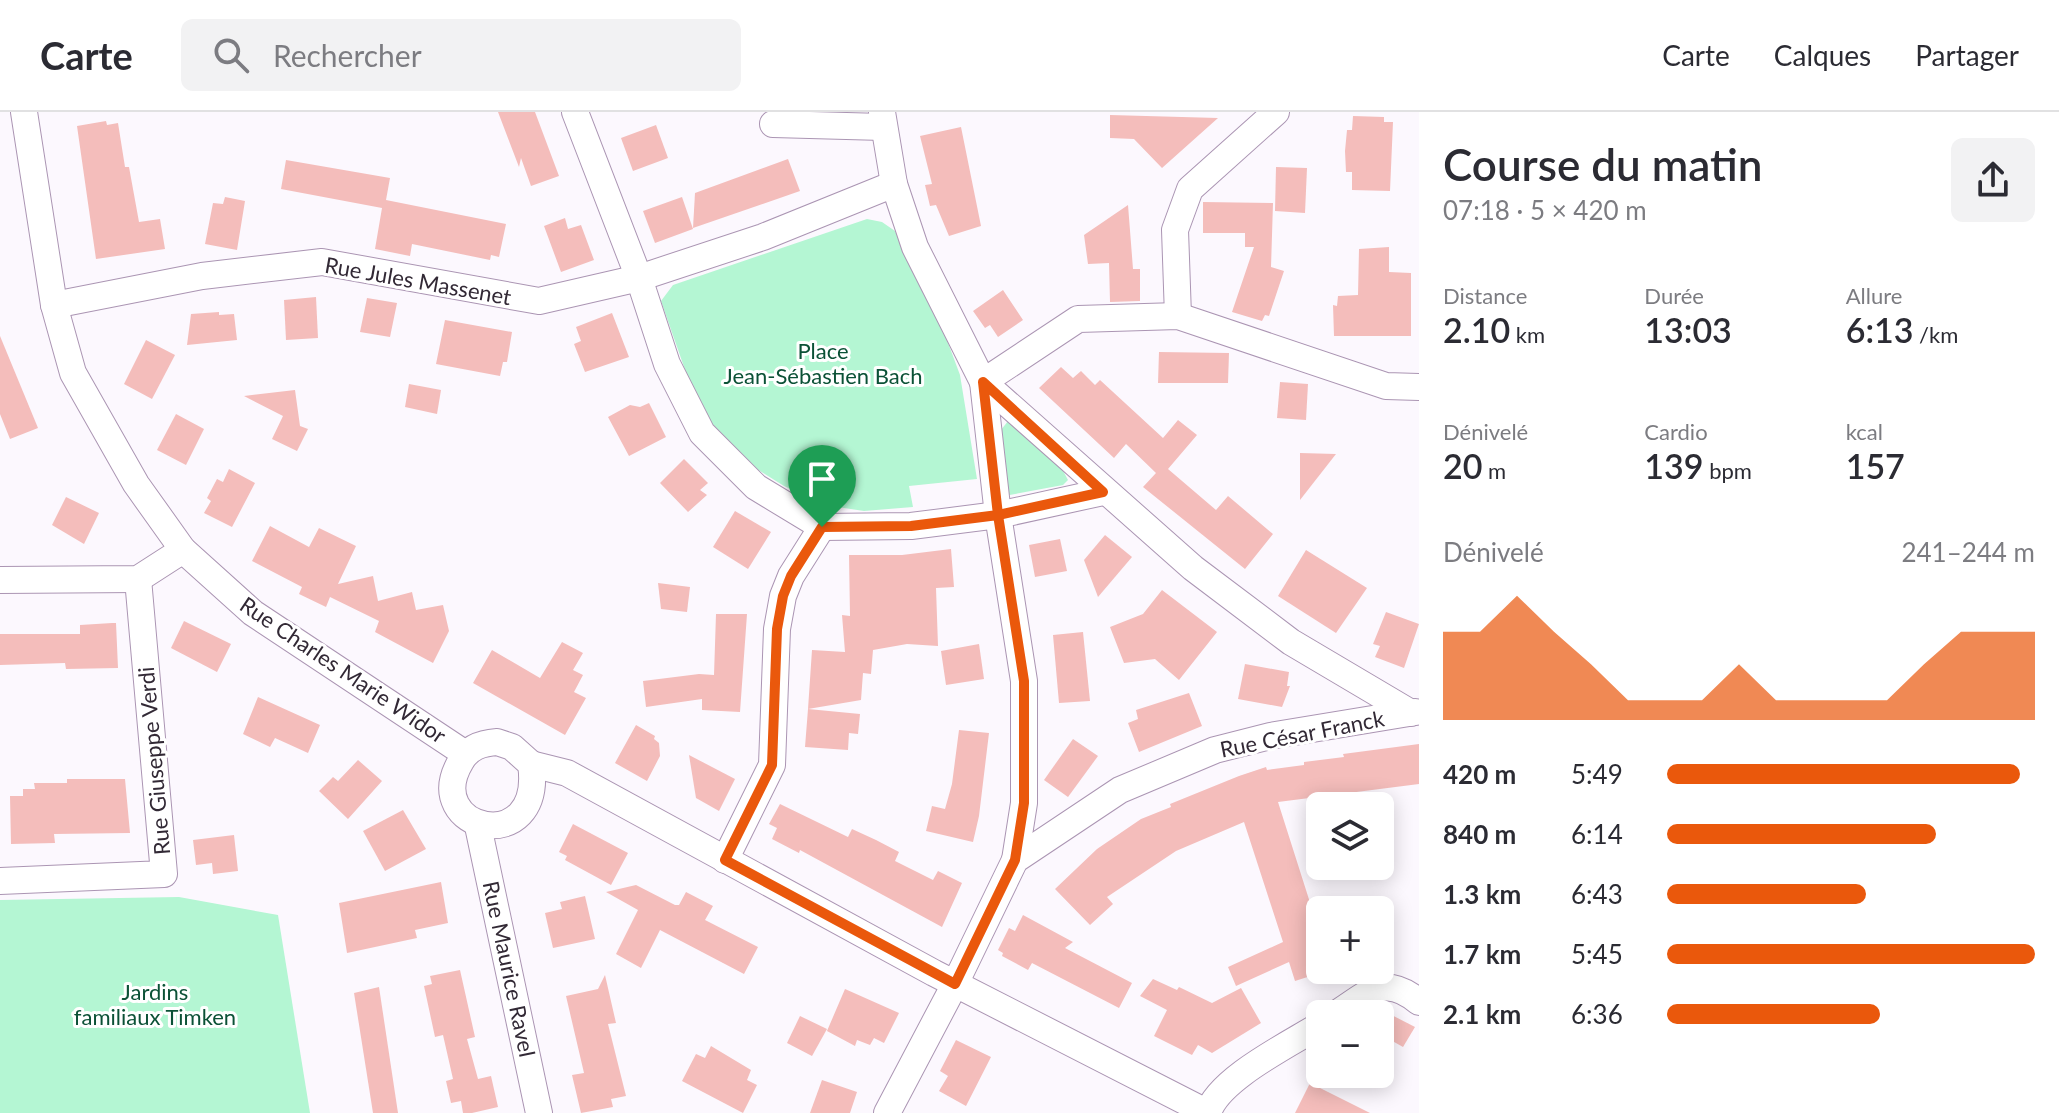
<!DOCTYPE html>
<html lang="fr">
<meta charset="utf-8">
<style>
:root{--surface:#fff;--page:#f2f2f3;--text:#2b2b33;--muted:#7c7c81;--line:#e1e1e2;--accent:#ea580c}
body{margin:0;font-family:Lato,sans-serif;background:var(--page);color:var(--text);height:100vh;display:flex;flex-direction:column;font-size:30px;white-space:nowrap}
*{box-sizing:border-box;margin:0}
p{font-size:26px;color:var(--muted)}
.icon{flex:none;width:44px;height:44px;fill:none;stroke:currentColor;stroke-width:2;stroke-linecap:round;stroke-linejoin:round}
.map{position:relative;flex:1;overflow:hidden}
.details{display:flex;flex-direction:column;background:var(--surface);width:640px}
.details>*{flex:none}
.buttons{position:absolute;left:1306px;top:680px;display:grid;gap:16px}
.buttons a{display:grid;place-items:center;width:88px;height:88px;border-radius:12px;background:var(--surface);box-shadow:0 4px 20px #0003;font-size:40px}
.pin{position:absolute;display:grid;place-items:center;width:68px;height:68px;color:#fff;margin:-82px -34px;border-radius:50% 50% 50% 0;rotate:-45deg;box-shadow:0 0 8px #0007}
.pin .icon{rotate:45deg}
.round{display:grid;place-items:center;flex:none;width:84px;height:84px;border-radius:12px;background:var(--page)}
.headline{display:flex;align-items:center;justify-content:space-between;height:136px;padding:0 24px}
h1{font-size:44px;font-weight:600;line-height:60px}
.stats{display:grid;grid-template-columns:repeat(3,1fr);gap:12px;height:136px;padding:8px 24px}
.stats div{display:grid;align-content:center}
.stats b{font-size:34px;font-weight:600}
.stats small{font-size:22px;font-weight:400}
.stats p{font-size:22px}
.chart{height:224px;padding:16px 24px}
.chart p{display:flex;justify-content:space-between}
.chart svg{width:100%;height:144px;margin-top:8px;fill:var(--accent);opacity:.7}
ul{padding:0 24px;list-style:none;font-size:26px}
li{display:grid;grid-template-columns:128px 96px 1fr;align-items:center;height:60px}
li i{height:20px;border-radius:10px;background:var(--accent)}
header{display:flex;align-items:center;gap:48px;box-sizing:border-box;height:112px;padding:0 40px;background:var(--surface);border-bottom:2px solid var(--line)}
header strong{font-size:38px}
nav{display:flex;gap:44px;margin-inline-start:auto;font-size:28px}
.search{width:560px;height:72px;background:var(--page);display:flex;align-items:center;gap:20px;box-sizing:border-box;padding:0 28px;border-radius:12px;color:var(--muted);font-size:30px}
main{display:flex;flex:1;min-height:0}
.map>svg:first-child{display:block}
.green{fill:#b4f6d3}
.building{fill:#f4bdbb}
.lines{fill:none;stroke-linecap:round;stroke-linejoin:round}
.minor-casing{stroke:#ab95b3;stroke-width:28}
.minor{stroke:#fff;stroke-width:26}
.route-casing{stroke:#fff;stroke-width:16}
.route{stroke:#ea580c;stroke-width:10}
.labels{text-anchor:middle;stroke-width:6;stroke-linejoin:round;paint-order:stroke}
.street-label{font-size:22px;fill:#322935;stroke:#fff}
.park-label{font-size:22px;fill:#0b5136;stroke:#fff}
</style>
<header>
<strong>Carte</strong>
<div class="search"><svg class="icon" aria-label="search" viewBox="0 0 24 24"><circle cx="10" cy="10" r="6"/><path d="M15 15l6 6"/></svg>Rechercher</div>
<nav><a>Carte</a><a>Calques</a><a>Partager</a></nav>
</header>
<main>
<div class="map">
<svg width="1419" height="1001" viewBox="0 0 1419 1001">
<rect width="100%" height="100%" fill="#fcf8fe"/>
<!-- green -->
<g class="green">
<path d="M867,107l15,3 13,9 49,101 16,43 17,104 -68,7 4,21 -49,4 -40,-6 -40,-19 -29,-18 -34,-30 -24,-34 -36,-103 12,-16z"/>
<path d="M1008,309l53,46 7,13 -5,5 -59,11 -10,-57z"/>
<path d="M179,785l99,18 32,198h-310v-213z"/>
</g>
<!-- building -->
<g class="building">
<path d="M498,0h37l24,64 -28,10 -10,-28 -2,9z"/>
<path d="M1110,3l108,3 -56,50 -28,-29 -24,-1z"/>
<path d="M1353,4l31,1v5h9l-3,69 -38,-1v-18h-6l-1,-21 2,-21h5z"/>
<path d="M106,9l1,4 11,-2 7,44h4l10,55 21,-3 5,30 -69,10 -19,-133z"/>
<path d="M656,13l12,33 -35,13 -12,-33z"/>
<path d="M961,15l20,99 -32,10 -13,-31 -6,1 -5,-21 7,-1 -12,-48z"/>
<path d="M788,47l12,32 -107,37 2,-35z"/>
<path d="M286,48l104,18 -4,22 120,24 -7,33 -8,-2 -1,5 -78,-16 -2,12 -35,-7 7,-41 -101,-19z"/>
<path d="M1276,55l31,1 -2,45 -30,-2z"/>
<path d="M225,85l20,4 -8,49 -32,-6 8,-41 10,1z"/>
<path d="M682,85l11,32 -38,14 -12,-32z"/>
<path d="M1203,90l70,1 -2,64 13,4 -15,45 -4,-1 -3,6 -30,-9 22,-65h-9v-14h-42z"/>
<path d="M1128,93l5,64h7v32l-30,1 -1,-39 -21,1 -4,-29z"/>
<path d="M565,106l3,11 13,-4 13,35 -33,12 -17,-46z"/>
<path d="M1389,135v25l22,1v63h-77l-1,-31 4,1 1,-10 20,-1 1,-46z"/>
<path d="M1003,178l20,30 -25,17 -8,-12 -5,3 -12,-17z"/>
<path d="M316,185l2,41 -32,2 -2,-40z"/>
<path d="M367,186l30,5 -7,34 -30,-5z"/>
<path d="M219,200v3l15,-1 3,26 -50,5 4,-31z"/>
<path d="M612,201l17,44 -44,15 -11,-28 7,-3 -5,-14z"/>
<path d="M445,208l67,12 -5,30h-4l-3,14 -64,-12z"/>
<path d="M0,224l38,92 -28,11 -10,-25z"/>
<path d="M146,228l29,15 -23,44 -28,-15z"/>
<path d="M1159,240l70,1 -1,30h-70z"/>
<path d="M1061,255l12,11 8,-7 14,14 5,-5 63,58 15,-18 19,15 -29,34 48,41 12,-14 45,38 -28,35 -102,-82 13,-14 -30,-29 -12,14 -75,-70z"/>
<path d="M1280,270l28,2 -2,36 -29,-2z"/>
<path d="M409,272l32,6 -4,24 -32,-7z"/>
<path d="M295,278l5,36 8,3 -11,22 -25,-12 11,-23 -39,-20z"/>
<path d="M649,291l17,34 -37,19 -21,-39 22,-12 10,2z"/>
<path d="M176,302l28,15 -18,36 -29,-15z"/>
<path d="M1300,341l36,1 -36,46z"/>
<path d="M684,347l24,24 -8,7 7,5 -19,17 -28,-29z"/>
<path d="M229,357l26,14 -23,44 -28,-14 7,-12 -4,-3 10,-19 6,3z"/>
<path d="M66,385l33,16 -15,31 -32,-19z"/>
<path d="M735,399l36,21 -23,37 -35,-22z"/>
<path d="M270,414l39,21 10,-19 37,18 -18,38 35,-8 5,25 34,-9 4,18 27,-5 6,26 -16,32 -58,-31 4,-11 -49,-24 -4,10 -27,-13 3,-7 -50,-26z"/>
<path d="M1105,423l27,22 -34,40 -14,-37z"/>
<path d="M1060,427l7,32 -32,6 -6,-32z"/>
<path d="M951,437l3,38 -18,1 2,58 -31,-2 -34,6 -2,24 -8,-1 -2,27 -53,9 4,-59 33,2 -3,-37 8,1 -1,-61h53z"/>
<path d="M1306,438l61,38 -31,45 -58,-37z"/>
<path d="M658,471l32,4 -3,25 -26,-3z"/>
<path d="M1162,478l55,42 -38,48 -24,-21 -31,4 -14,-36 33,-13z"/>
<path d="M1386,500l33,12 -15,44 -29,-11 5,-11 -7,-2z"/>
<path d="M716,502h31l-7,98 -38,-2v-11l-56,8 -3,-26 56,-7 15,1z"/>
<path d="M184,509l47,23 -14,28 -46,-24z"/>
<path d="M112,511h4l2,45 -52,1 -1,-6 -65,2v-31h80v-9z"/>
<path d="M1083,520l7,69 -31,2 -6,-68z"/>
<path d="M562,530l21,11 -10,17 10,5 -9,17 12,6 -21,37 -92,-52 19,-33 48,28z"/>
<path d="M979,532l5,35 -38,6 -5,-34z"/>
<path d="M1245,552l44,8 -2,14h3l-8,21 -44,-8z"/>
<path d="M1189,581l13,33 -63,26 -11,-29 10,-4 -2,-9z"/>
<path d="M258,585l62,28 -12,28 -33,-15 -5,9 -27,-13z"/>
<path d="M808,597l52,5 -2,20 -9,-1 -1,17 -43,-3z"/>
<path d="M636,613l19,11 -1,3 5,4 1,13 -13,25 -32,-18z"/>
<path d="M959,618l30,3 -10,83 -6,26 -47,-11 6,-25 13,3 7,-25z"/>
<path d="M1073,627l25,17 -30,41 -24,-17z"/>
<path d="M1419,632v40l-141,18 42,132v39l-25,8 -6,-19 -53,24 -8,-19 55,-25 -39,-120 -68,29 -69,46 6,7 -23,21 -35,-36 42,-40 44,-30 30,-12 -1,-3 69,-28 27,-9 1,3 37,-5v-3l40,-5 -1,-3z"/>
<path d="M689,643l46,24 -16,32 -23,-13z"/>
<path d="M358,648l24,21 -34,38 -29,-28 14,-14 5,4z"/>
<path d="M67,667h58l5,54 -76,1 1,9 -44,1 -1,-48h13v-7h12l-1,-6h33z"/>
<path d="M780,692l68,33 4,-8 24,11 23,12 -4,9 38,19 5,-9 24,12 -20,44 -142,-77 -1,3 -27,-14 5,-11 -8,-4z"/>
<path d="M403,698l23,39 -41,22 -22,-40z"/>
<path d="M573,712l55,29 -17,32 -46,-25 2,-4 -8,-4z"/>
<path d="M234,723l4,36 -25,3 -1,-11 -16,2 -3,-25z"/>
<path d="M441,770l7,41 -33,7 2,8 -70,15 -8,-50z"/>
<path d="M636,773l39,20h4l7,-13 27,14 -8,14 53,27 -14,27 -84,-44 -19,38 -25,-14 22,-44 -32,-18z"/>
<path d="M585,784l10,43 -42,9 -8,-35 17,-4 -2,-7z"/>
<path d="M1023,803l50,27 -8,6 67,35 -13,25 -87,-45 -4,7 -26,-14 1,-3 -5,-3 11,-22 6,3z"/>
<path d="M460,858l15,67 -8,2 11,40 13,-3 7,31 -26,6h-9l-2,-12 -10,2 -5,-22 7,-2 -10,-44 -8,2 -11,-51 8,-2 -2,-8z"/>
<path d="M605,863l11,48 -8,1 18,72 -15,3 2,8 -32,6 -9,-38 12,-2 -18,-77 32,-7z"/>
<path d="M1153,867l24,11 2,-3 33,16 29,-15 20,35 -49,30 -14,-8 -6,10 -38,-19 13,-26 -27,-14z"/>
<path d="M379,875l19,126h-25l-19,-120z"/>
<path d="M845,877l54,24 -15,30 -10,-5 -4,7 -13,-5 -2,6 -28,-15z"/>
<path d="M1380,897l35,18 -12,20 -23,-13z"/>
<path d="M800,904l27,13 -15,27 -25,-13z"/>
<path d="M956,928l35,17 -25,49 -27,-15 9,-15 -8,-5z"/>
<path d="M711,934l40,24 -4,10 10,5 -14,28 -61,-32 14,-27 9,4z"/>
<path d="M822,968l35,12 -7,21h-40z"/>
<path d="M1310,971l60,30h-75z"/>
</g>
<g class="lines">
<defs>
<g id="minor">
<path d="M24,0l30,193 19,68 63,111 47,66 70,63 211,140"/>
<path d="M575,0l64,166 28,86 35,69 54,54 66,40 -31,49 -8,20 -6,33 -5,136 -47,95"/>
<path d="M882,0l12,72 21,63 68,135 210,186 98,74 120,71"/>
<path d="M773,12l110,3"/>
<path d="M54,193l148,-29 120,-14 217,39 100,-23 124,-41 131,-53"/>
<path d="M1178,204l-3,-86 15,-41 86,-77"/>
<path d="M822,415l89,-1 87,-11 105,-23"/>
<path d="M0,468l138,-1 45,-29"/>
<path d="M497,630l15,5 19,17c14,96 -112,67 -70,-3 8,-14 21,-18 36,-19z"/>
<path d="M531,652l36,9 367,200 274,140"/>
<path d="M478,714l61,287"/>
<path d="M1015,748l9,-57v-122l-26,-166 -15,-133 95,-63 100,-3 208,70 33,1"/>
<path d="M0,769l164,-7 -26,-295"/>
<path d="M1336,902c33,-21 48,-41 83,-12"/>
<path d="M887,1001l68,-129 60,-124 105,-70 95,-40 55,-14 145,-24"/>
<path d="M1208,1001c10,-34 82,-69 112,-88"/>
</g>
</defs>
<!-- minor casing -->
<use href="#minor" class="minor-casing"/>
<!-- minor -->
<use href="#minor" class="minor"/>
</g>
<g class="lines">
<defs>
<path id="route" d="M822,415l-31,49 -8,20 -6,33 -5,136 -47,95 230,124 60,-124 9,-57v-122l-26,-166 105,-23 -120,-110 15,133 -87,11 -89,1"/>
</defs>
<!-- route casing -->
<use href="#route" class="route-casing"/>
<!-- route -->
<use href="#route" class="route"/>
</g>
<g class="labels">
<!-- street labels -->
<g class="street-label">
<text transform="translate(418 169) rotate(10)" y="8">Rue Jules Massenet</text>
<text transform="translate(343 558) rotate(34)" y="8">Rue Charles Marie Widor</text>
<text transform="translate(1302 622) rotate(-11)" y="8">Rue César Franck</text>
<text transform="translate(154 649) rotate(-95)" y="8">Rue Giuseppe Verdi</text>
<text transform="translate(509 857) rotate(78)" y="8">Rue Maurice Ravel</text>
</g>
<!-- park labels -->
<g class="park-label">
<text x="823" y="247">Place<tspan x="823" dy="25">Jean-Sébastien Bach</tspan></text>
<text x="155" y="888">Jardins<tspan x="155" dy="25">familiaux Timken</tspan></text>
</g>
</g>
</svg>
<div class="buttons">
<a><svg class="icon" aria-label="layers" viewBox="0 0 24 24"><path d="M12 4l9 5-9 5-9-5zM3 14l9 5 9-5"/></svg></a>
<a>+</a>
<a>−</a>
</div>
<div class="pin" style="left:822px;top:415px;background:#1e9e55"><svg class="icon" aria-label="arrive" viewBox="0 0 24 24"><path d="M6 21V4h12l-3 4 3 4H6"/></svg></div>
</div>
<section class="details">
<div class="headline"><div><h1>Course du matin</h1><p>07:18 · 5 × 420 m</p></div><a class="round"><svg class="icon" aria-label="share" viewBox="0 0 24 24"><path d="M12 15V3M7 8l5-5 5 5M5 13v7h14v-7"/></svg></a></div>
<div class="stats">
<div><p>Distance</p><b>2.10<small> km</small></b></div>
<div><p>Durée</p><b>13:03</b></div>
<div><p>Allure</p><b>6:13<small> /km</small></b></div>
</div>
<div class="stats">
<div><p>Dénivelé</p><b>20<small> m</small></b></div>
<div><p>Cardio</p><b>139<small> bpm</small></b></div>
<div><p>kcal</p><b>157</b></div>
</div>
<div class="chart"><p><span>Dénivelé</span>241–244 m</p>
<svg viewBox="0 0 160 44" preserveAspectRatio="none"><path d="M0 44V17L10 17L20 6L30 17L40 27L50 38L60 38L70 38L80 27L90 38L100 38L110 38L120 38L130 27L140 17L150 17L160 17V44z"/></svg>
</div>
<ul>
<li><b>420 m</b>5:49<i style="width:96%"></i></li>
<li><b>840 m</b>6:14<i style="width:73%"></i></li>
<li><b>1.3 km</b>6:43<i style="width:54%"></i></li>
<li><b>1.7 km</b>5:45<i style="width:100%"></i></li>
<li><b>2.1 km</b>6:36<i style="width:58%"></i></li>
</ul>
</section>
</main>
